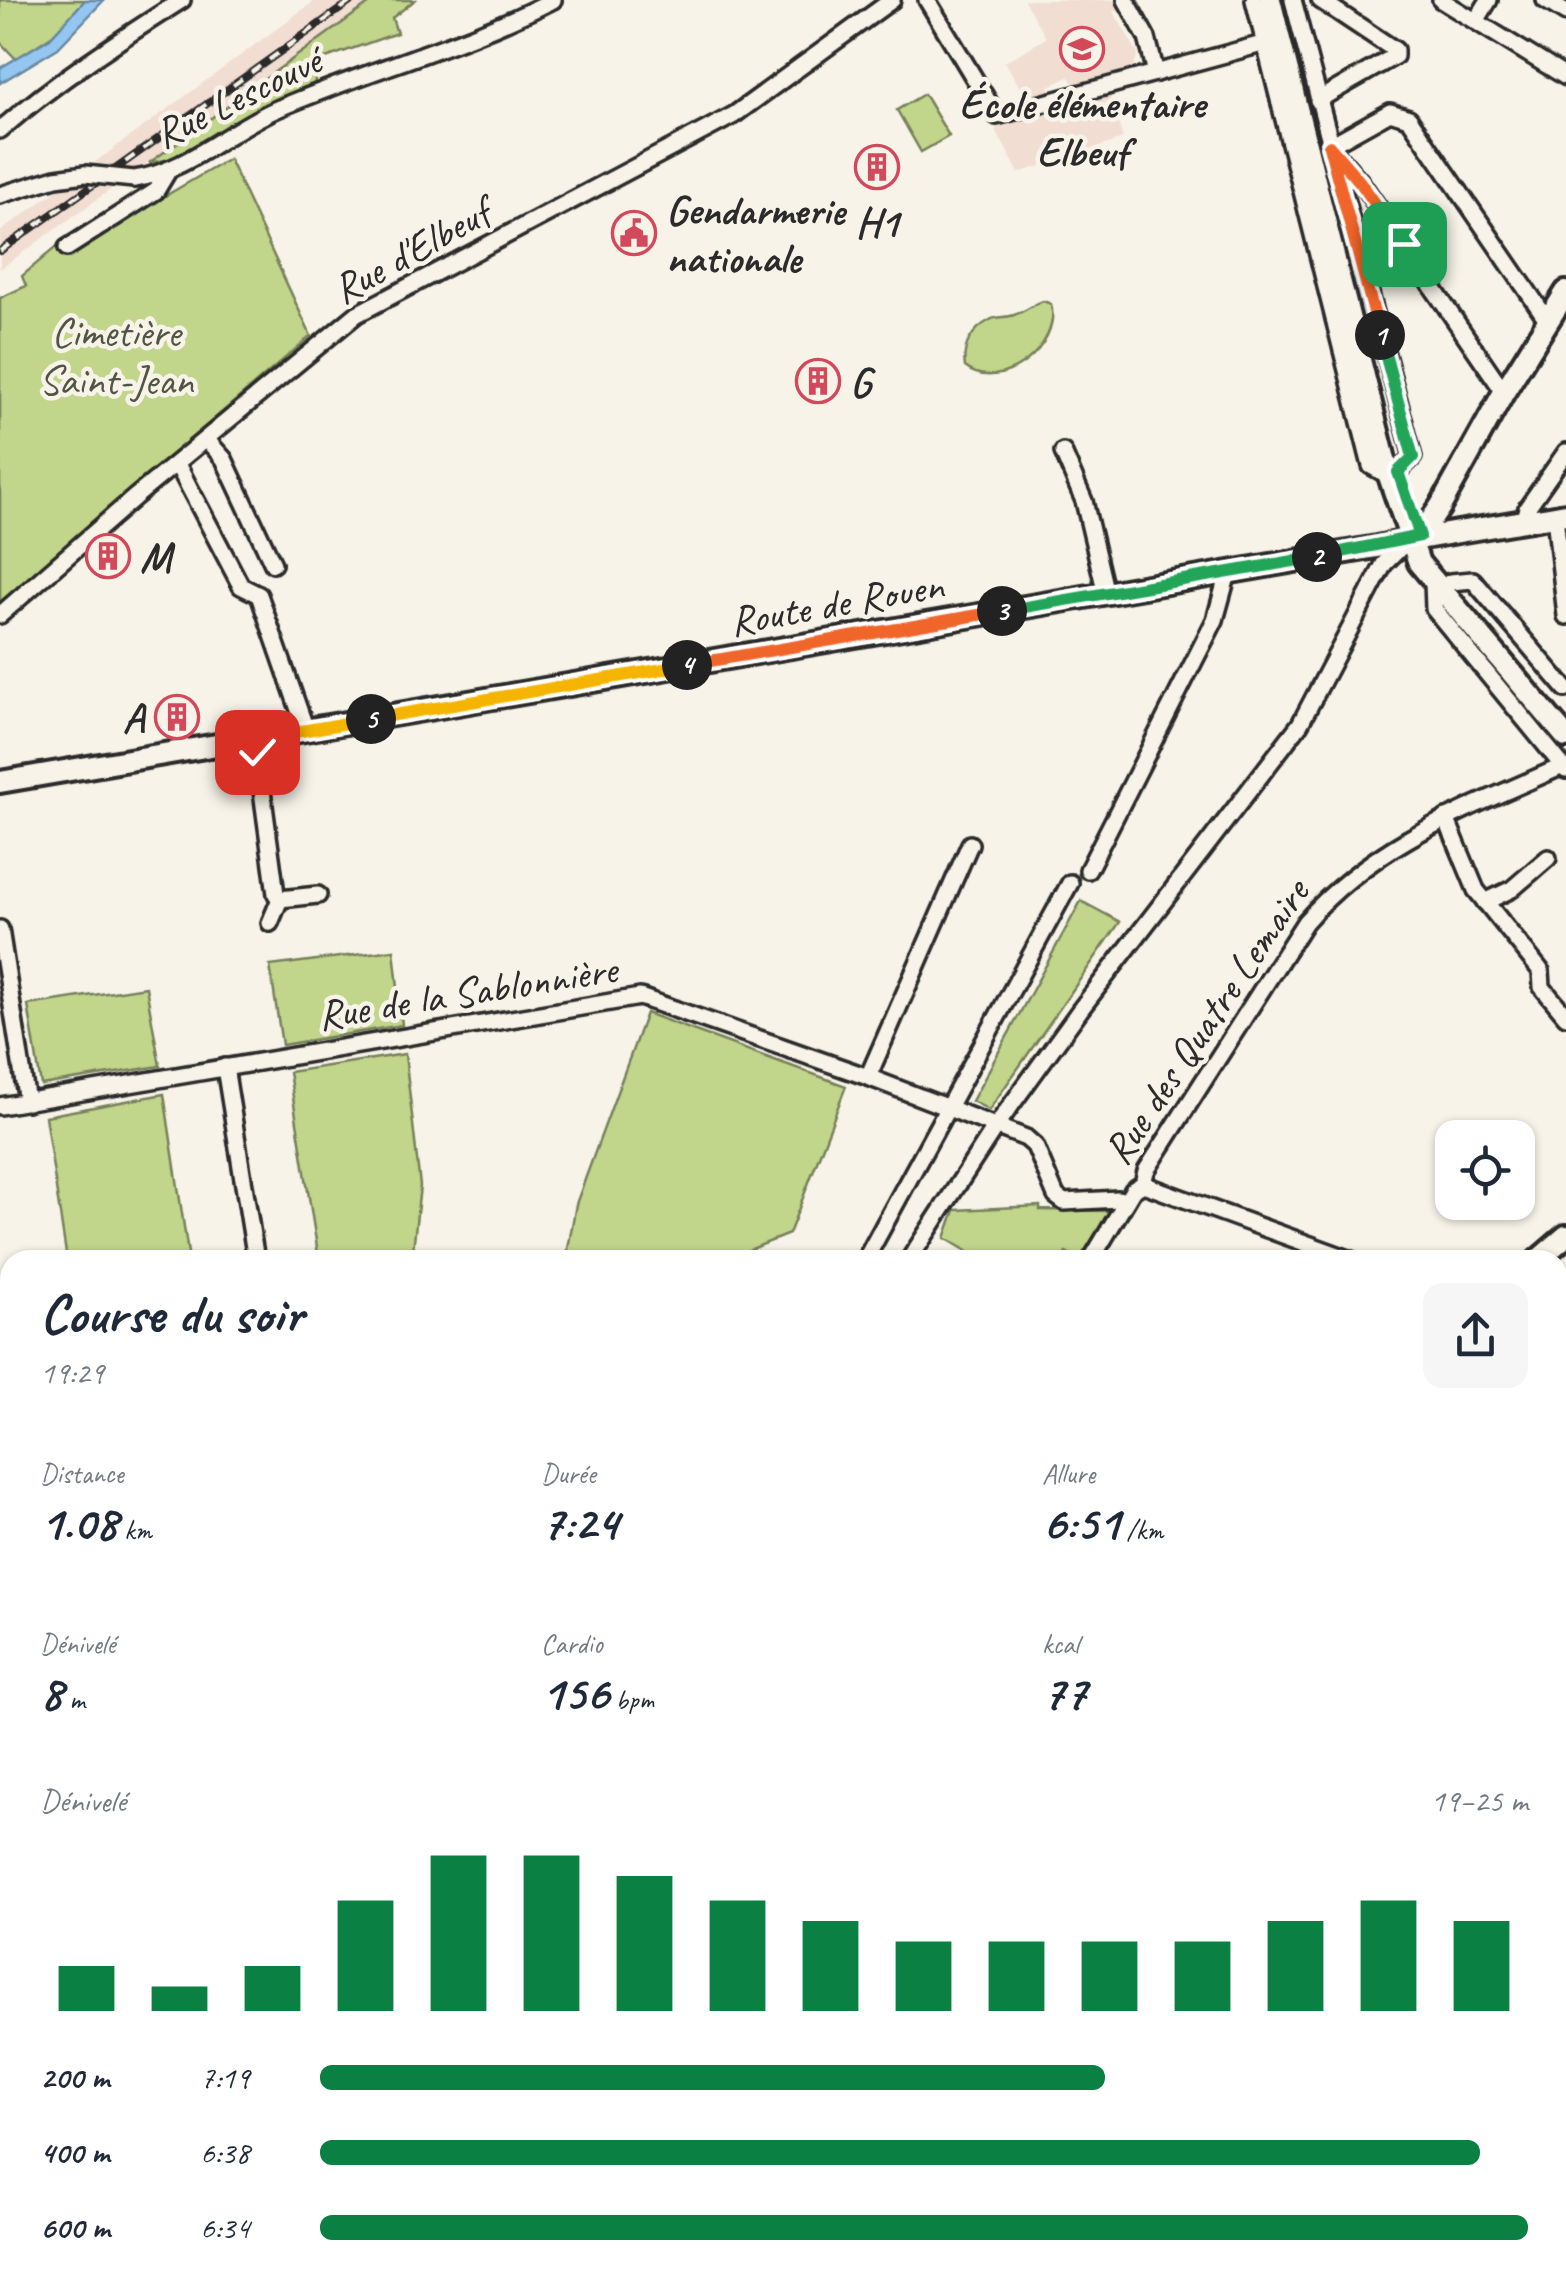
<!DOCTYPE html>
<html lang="fr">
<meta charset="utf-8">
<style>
:root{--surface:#fff;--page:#f6f6f7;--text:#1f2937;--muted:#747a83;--accent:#0b8043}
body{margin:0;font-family:Caveat,sans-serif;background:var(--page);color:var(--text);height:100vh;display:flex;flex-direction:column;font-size:38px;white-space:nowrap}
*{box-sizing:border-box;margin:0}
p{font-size:32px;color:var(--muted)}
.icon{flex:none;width:55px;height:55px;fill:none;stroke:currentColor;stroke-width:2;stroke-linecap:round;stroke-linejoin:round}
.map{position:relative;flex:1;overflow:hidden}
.details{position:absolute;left:0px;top:1250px;width:1568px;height:1038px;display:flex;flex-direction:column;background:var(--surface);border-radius:30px 30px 0 0;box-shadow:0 2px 8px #0004}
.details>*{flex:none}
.fabs{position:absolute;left:1435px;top:1120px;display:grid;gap:20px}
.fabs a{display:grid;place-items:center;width:100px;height:100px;border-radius:20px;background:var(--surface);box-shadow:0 2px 8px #0004;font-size:50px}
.pin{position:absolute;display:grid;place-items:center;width:85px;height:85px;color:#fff;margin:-42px;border-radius:20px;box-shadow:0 5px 15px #0006}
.km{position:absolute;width:50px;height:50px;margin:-25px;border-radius:50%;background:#222;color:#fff;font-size:28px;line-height:50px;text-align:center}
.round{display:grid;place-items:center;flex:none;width:105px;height:105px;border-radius:20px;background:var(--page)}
.summary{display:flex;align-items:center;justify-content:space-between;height:170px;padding:0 40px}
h1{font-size:55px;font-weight:700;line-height:75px}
.figures{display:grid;grid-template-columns:repeat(3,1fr);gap:15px;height:170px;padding:10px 40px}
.figures div{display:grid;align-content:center}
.figures b{font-size:50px;font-weight:700}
.figures small{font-size:28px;font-weight:400}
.figures p{font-size:28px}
.chart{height:280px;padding:20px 40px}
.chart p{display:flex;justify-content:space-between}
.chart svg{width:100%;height:180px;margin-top:10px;stroke:var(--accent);stroke-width:6}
ul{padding:0 40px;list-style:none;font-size:32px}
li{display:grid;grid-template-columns:160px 120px 1fr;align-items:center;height:75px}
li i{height:25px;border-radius:12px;background:var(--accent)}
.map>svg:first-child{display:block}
.built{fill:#f1ddd2}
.green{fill:#c1d58b;stroke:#76805b;stroke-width:2.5}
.water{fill:#93c6f0;stroke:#6988a1;stroke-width:2.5}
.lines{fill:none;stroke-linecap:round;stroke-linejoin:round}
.minor-casing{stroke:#2b2b2b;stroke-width:22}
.major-casing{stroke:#2b2b2b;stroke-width:28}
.minor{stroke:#f7f3e8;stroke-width:15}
.major{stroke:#f7f3e8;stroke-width:20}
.rail-casing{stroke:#2b2b2b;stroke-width:8}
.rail{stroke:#f7f3e8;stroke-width:4;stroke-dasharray:11;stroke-linecap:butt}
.minor-bridge-casing{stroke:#2b2b2b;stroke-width:22;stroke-linecap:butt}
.minor-bridge{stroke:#f7f3e8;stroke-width:15}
.split-1-casing{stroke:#fff;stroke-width:20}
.split-2-casing{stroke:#fff;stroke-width:20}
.split-3-casing{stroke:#fff;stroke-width:20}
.split-4-casing{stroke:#fff;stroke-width:20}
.split-5-casing{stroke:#fff;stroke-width:20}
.split-6-casing{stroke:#fff;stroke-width:20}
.split-1{stroke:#f0652b;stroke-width:12}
.split-2{stroke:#22a559;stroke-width:12}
.split-3{stroke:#22a559;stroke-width:12}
.split-4{stroke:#f0652b;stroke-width:12}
.split-5{stroke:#f5b400;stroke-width:12}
.split-6{stroke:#f5b400;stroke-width:12}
.labels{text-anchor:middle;stroke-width:9;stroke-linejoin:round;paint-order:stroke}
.street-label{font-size:42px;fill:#2b2b2b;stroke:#f7f3e8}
.poi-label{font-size:42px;font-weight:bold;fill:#2b2b2b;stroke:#f7f3e8;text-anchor:start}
.park-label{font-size:42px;fill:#505643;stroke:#f7f3e8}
</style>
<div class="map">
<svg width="1566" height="2287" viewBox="0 0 1566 2287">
<rect width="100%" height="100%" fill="#f7f3e8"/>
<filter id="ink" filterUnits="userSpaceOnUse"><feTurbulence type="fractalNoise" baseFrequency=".01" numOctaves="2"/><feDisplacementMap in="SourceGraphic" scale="20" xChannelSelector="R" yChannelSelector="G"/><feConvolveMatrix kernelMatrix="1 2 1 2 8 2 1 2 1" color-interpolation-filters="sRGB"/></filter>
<g filter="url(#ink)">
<!-- built -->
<g class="built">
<path d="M316,0h58l-374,269v-37z"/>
<path d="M1024,0h94l4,7 -8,5 24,42 -4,11 -9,8 -50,13 -6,-9 -20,9 2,6 -24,7 -22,-37 41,-24z"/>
<path d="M1109,91l14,48 -104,34 -24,-44z"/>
<path d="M0,2089l10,6v183h168l-16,9h-162z"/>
</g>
<!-- green -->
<g class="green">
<path d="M0,0h85l-32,35 -37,24 -16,-17z"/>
<path d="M374,0h41l-23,18 5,15 -77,27 -6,24 -72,33 -71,42 -22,4z"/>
<path d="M924,94l25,42 -28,16 -24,-42z"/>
<path d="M229,159l82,177 -311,266v-304l26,-12 -4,-10 40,-34 8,9z"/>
<path d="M1043,301l8,3c11,42 -51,91 -86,63 -3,-20 6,-37 25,-47 7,-4 16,-2 24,-5 10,-3 18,-10 29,-14z"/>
<path d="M1081,901l39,21 -131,188 -17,-9z"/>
<path d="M394,950l8,75 -120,20 -12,-79z"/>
<path d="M146,987l14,79 -119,19 -13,-80z"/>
<path d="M646,1013l200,73 -57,148 -65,26h-158l10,-56z"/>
<path d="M405,1054l15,132 -8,74h-93l-30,-188z"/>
<path d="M164,1094l25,166h-122l-22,-144z"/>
<path d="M1040,1206v4l70,1 -29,46 -15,-4 -4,7h-80l-37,-22 10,-28z"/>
</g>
<!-- water -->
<path class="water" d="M85,0h19l-46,48 -58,35v-15l50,-30z"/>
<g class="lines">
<defs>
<g id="minor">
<path d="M927,0l70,116 269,-73"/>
<path d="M1126,0l21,38 9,35"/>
<path d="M1254,0l117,466 18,10"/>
<path d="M1293,0l120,457 -15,15"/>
<path d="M1441,0l125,77"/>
<path d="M1545,0l21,13"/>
<path d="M1476,21l13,-21"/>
<path d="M1318,100l77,-44v-6l-75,-50"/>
<path d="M0,130c57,-49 119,-90 182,-130"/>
<path d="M1329,146l61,-34 19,6 139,203"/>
<path d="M1332,149l28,32 144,211"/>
<path d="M134,179c53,-7 94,-49 143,-70 91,-39 188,-64 276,-109"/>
<path d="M0,195l56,-17 29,-4"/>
<path d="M67,248l89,-57 12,-20"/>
<path d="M206,439l18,20 49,105"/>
<path d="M1063,452l21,49 22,93"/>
<path d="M177,464l64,122 18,9 47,135"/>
<path d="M1555,516l11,100"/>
<path d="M1523,522l4,-14 39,-56"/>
<path d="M1433,582l1,27 132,161"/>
<path d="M1450,582l23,-2 93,109"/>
<path d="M0,615l135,-118 222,-183 377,-199 158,-115"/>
<path d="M255,739l21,155 4,5 38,-4"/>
<path d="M1446,818l30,72 65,81 1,16 24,29"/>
<path d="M1088,870l127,-250 13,-47"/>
<path d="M1485,902l27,-13 36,-31"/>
<path d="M270,923l10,-24"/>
<path d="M0,929l27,173"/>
<path d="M225,1067l31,193"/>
<path d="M868,1077l102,-233"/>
<path d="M0,1106l640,-109 228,80 158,61 9,8 21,50 8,6 54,-3 8,2"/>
<path d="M1143,1184l209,76"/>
<path d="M865,1260l205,-377"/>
<path d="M909,1260l87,-134 84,-116 220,-286 84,-160 22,-22"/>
<path d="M1091,1260l42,-70 10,-6 3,-13 159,-249c70,-80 162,-113 258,-156"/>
<path d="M0,1350l10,-1"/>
<path d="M1558,1445l8,5"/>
<path d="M0,1614l10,21"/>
<path d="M0,1682l10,21"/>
<path d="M1558,1733l8,-13"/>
<path d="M1558,1747l8,5"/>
<path d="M0,1828l10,-5"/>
<path d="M0,1859l10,-5"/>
<path d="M1558,1874l8,-13"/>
<path d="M1558,1958l8,8"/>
<path d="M0,1984l10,-11"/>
<path d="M0,2074l10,3"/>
<path d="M1558,2080l8,2"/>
<path d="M1558,2208l8,3"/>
<path d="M563,2278l7,9"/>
<path d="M581,2278l6,9"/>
<path d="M1157,2278l15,9"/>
<path d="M1259,2278l16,9"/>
<path d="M189,2287l17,-9"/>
<path d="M716,2287l12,-9"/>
<path d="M959,2287l12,-9"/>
<path d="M1186,2287l7,-9"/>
<path d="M1299,2287l5,-9"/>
<path d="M1475,2287l2,-9"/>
</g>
<g id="major">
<path d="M1270,0l119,476 30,87 147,174"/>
<path d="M1420,536l20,-29 64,-115 62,-100"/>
<path d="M0,782l1377,-235c62,-13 126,-22 189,-33"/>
<path d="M1538,1260l28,-24"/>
<path d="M325,2287l11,-9"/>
</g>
</defs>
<!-- minor casing -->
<use href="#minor" class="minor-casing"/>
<!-- major casing -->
<use href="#major" class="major-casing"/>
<!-- minor -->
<use href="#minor" class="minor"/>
<!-- major -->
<use href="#major" class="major"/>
<defs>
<path id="rail" d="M0,251l353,-251"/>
</defs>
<!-- rail casing -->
<use href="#rail" class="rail-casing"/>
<!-- rail -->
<use href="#rail" class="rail"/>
<defs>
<path id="minor-bridge" d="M85,174l49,5"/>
</defs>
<!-- minor-bridge casing -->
<use href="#minor-bridge" class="minor-bridge-casing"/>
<!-- minor-bridge -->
<use href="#minor-bridge" class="minor-bridge"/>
</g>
</g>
<g class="lines" filter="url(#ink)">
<defs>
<path id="split-1" d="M1380,335l-51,-189 31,36 44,62"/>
<path id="split-2" d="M1317,557l103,-21 -22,-64 15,-15 -33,-122"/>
<path id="split-3" d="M1002,611l315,-54"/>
<path id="split-4" d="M687,665l315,-54"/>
<path id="split-5" d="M371,719l316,-54"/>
<path id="split-6" d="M257,752l-2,-13 116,-20"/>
</defs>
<!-- split-1 casing -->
<use href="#split-1" class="split-1-casing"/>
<!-- split-2 casing -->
<use href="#split-2" class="split-2-casing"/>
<!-- split-3 casing -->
<use href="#split-3" class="split-3-casing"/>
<!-- split-4 casing -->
<use href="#split-4" class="split-4-casing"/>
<!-- split-5 casing -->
<use href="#split-5" class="split-5-casing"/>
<!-- split-6 casing -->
<use href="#split-6" class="split-6-casing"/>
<!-- split-1 -->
<use href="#split-1" class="split-1"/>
<!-- split-2 -->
<use href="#split-2" class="split-2"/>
<!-- split-3 -->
<use href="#split-3" class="split-3"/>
<!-- split-4 -->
<use href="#split-4" class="split-4"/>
<!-- split-5 -->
<use href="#split-5" class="split-5"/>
<!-- split-6 -->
<use href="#split-6" class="split-6"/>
</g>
<!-- icons -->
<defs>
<symbol id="school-ring" viewBox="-11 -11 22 22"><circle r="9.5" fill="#f7f3e8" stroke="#d1495b" stroke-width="1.5"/><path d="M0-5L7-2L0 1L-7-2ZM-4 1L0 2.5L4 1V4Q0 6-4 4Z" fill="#d1495b"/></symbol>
<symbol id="building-ring" viewBox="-11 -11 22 22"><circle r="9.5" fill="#f7f3e8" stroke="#d1495b" stroke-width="1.5"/><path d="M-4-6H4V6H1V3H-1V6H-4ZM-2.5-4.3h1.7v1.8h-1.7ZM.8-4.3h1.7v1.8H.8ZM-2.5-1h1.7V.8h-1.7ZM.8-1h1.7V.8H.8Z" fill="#d1495b"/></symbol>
<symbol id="civic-ring" viewBox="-11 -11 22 22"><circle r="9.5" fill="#f7f3e8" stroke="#d1495b" stroke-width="1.5"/><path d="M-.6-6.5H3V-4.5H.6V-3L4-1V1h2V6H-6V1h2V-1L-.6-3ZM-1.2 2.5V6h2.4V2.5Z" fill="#d1495b"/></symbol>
</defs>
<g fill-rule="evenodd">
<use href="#school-ring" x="1057" y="24" width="50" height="50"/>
<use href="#building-ring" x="852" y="142" width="50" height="50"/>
<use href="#civic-ring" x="609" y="208" width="50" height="50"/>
<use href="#building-ring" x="793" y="356" width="50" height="50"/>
<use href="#building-ring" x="83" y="531" width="50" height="50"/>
<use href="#building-ring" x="152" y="692" width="50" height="50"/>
</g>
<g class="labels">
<!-- street labels -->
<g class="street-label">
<text transform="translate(237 96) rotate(-26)" y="15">Rue Lescouvé</text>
<text transform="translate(410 250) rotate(-29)" y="15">Rue d'Elbeuf</text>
<text transform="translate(836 602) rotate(-10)" y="15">Route de Rouen</text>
<text transform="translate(467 991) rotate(-9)" y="15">Rue de la Sablonnière</text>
<text transform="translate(1205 1021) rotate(-56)" y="15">Rue des Quatre Lemaire</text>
</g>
<!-- poi labels -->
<g class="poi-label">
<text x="1082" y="118" text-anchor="middle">École élémentaire<tspan x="1082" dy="48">Elbeuf</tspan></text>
<text x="666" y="224">Gendarmerie<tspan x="666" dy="48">nationale</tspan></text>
<text x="877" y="236" text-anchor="middle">H1</text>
<text x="850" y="396">G</text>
<text x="140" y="571">M</text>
<text x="144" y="732" text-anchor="end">A</text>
</g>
<!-- park labels -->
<g class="park-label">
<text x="116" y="346">Cimetière<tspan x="116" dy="48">Saint-Jean</tspan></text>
</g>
</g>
</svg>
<div class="fabs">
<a><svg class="icon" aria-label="locate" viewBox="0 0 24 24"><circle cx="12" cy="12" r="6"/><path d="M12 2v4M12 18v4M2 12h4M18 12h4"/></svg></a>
</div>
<div class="pin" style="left:1404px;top:244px;background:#1e9e55"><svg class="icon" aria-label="arrive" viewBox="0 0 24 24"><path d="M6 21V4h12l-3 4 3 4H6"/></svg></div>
<div class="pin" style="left:257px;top:752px;background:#d93025"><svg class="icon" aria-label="check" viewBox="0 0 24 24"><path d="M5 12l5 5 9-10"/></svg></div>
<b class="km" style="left:1380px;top:335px">1</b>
<b class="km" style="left:1317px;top:557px">2</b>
<b class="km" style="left:1002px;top:611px">3</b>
<b class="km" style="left:687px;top:665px">4</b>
<b class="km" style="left:371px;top:719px">5</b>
<section class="details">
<div class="summary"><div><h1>Course du soir</h1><p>19:29</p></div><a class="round"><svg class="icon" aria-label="share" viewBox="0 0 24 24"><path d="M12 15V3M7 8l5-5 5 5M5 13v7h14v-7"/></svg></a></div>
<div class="figures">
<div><p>Distance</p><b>1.08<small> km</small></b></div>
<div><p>Durée</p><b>7:24</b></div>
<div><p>Allure</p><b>6:51<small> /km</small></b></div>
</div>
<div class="figures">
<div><p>Dénivelé</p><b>8<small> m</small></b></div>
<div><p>Cardio</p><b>156<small> bpm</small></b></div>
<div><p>kcal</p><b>77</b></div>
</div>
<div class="chart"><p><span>Dénivelé</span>19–25 m</p>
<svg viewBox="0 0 160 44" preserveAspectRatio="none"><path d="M5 44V33M15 44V38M25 44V33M35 44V17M45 44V6M55 44V6M65 44V11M75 44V17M85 44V22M95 44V27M105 44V27M115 44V27M125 44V27M135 44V22M145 44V17M155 44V22"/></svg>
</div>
<ul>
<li><b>200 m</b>7:19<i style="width:65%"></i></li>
<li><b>400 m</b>6:38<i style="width:96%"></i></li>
<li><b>600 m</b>6:34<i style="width:100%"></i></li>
</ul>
</section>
</div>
